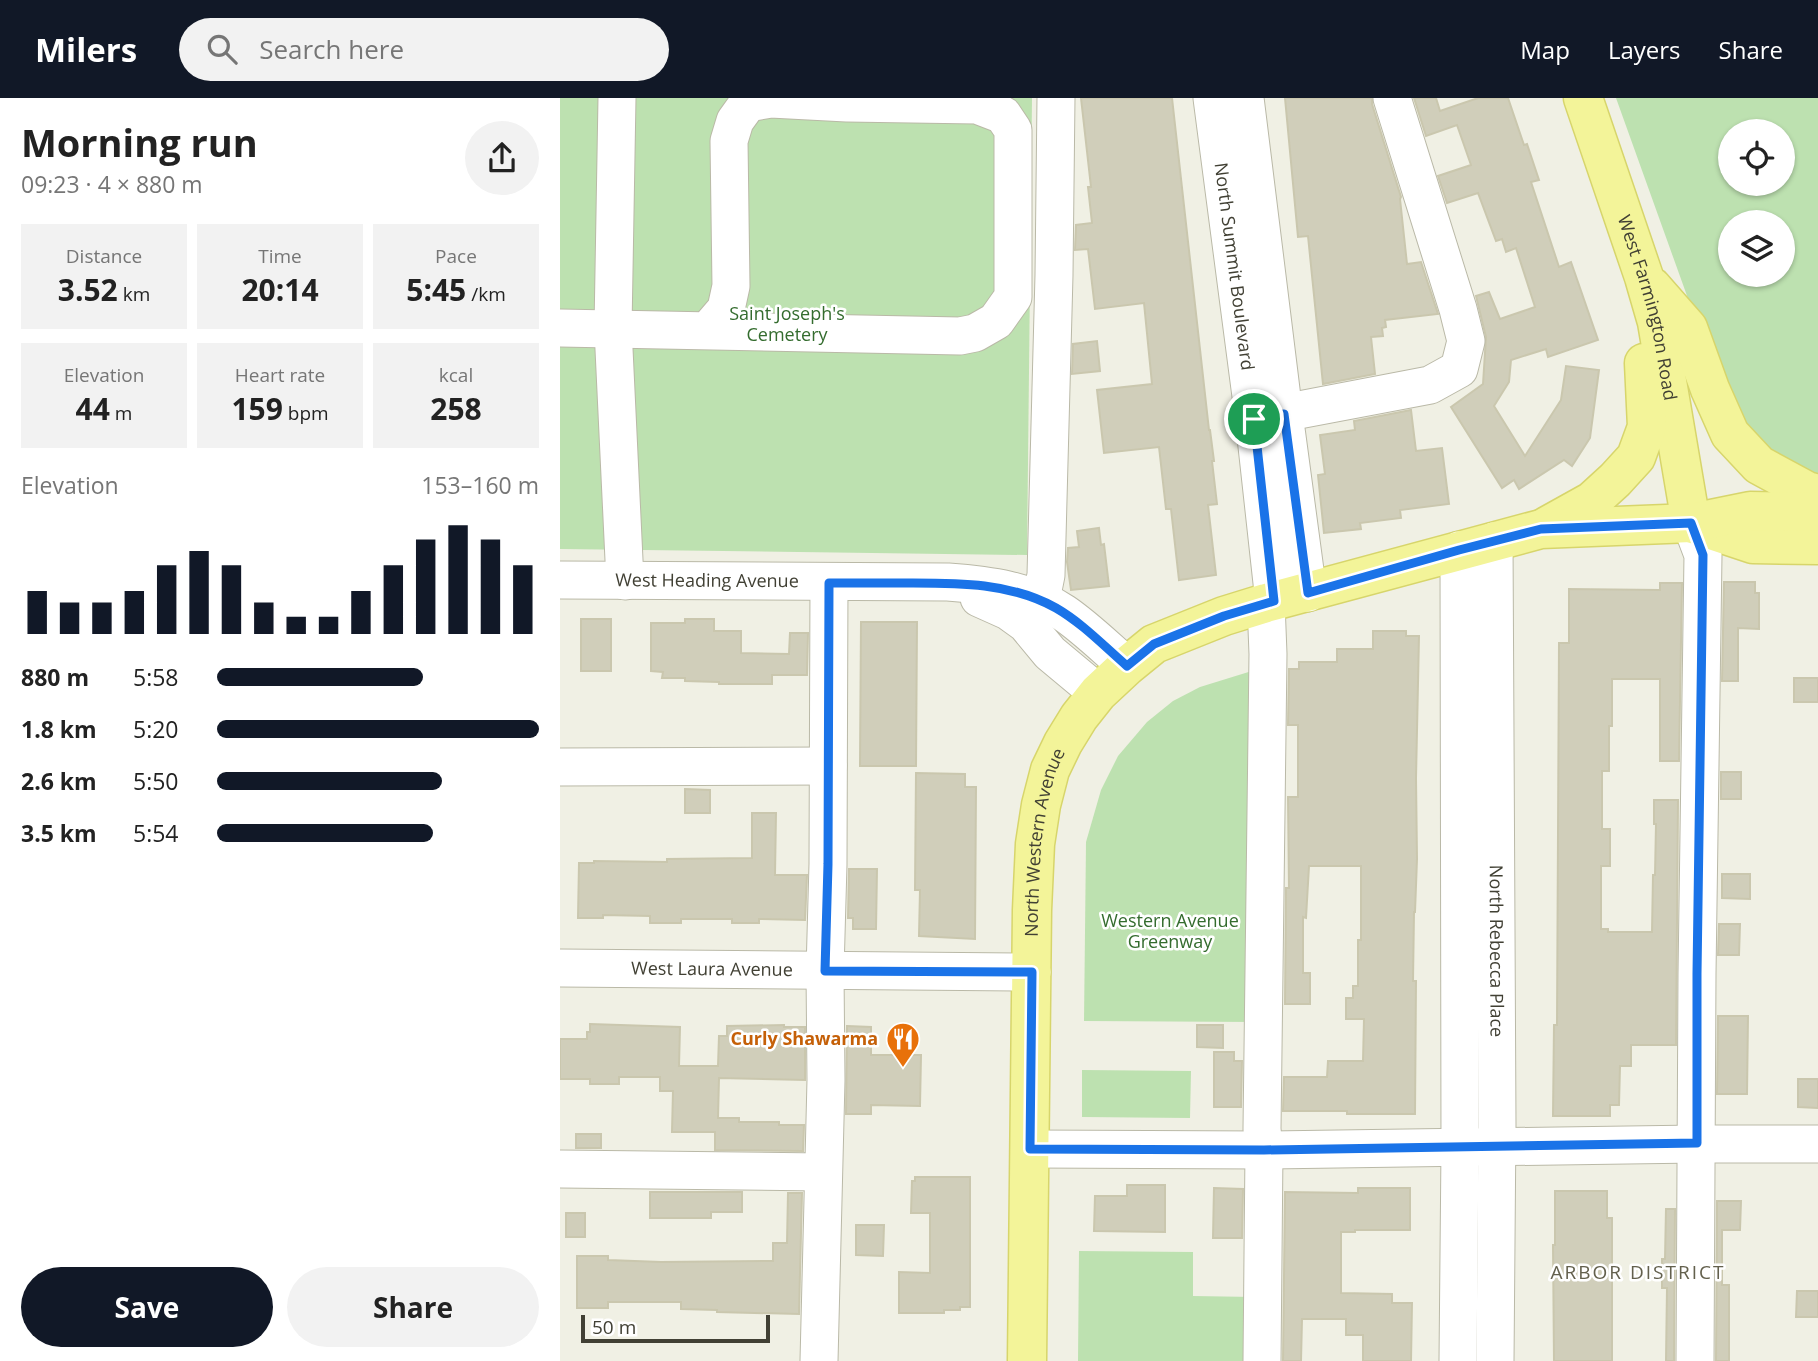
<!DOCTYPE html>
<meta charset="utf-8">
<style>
:root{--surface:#fff;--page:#f2f2f2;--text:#222;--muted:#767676;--accent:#111827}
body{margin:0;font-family:"Open Sans",sans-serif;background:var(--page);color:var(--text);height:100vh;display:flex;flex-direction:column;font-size:26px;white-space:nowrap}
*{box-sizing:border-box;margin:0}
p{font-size:23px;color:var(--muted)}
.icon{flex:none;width:38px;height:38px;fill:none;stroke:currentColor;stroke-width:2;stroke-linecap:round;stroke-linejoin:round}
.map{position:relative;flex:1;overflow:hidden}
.drawer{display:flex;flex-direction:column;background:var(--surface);width:560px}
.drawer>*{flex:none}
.tools{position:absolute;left:1158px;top:21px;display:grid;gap:14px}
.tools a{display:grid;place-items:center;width:77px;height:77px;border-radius:50%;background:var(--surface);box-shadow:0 2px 5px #0004;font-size:35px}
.scale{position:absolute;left:21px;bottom:18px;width:189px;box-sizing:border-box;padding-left:7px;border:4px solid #414034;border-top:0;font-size:19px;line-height:24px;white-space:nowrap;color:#414034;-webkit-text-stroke:5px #fff;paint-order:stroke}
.pin{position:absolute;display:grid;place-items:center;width:60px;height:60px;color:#fff;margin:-30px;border:4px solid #fff;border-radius:50%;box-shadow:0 2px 7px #0007}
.round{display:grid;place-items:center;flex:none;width:74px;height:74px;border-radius:37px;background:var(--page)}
.headline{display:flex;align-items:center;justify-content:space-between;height:119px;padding:0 21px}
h1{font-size:38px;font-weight:700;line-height:52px}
.figures{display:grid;grid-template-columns:repeat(3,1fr);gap:10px;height:119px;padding:7px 21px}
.figures div{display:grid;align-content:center;border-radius:0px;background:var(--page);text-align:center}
.figures b{font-size:30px;font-weight:700}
.figures small{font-size:19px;font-weight:400}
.figures p{font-size:19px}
.chart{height:196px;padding:14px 21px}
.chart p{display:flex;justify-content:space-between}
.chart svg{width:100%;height:126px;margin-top:7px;stroke:var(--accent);stroke-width:6}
.cta{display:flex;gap:14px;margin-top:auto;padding:14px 21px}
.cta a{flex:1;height:80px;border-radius:42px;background:var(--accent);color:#fff;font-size:28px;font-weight:700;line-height:80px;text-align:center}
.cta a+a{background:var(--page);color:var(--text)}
ul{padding:0 21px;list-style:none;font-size:23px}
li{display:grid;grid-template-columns:112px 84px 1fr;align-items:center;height:52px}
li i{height:18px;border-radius:9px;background:var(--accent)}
header{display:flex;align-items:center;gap:42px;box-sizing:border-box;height:98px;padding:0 35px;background:var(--accent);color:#fff}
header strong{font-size:33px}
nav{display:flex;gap:38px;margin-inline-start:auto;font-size:24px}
.search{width:490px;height:63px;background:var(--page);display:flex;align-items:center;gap:18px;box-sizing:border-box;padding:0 24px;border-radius:38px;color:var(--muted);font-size:26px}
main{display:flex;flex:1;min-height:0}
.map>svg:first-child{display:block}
.green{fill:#bde1b0;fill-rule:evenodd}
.building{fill:#d0ceba;stroke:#cac7ae;stroke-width:2}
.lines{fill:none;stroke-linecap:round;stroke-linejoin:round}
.minor-casing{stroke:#bab9a7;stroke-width:39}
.major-casing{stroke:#d7d56b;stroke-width:41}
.minor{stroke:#fff;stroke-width:37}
.major{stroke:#f3f499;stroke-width:38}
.route-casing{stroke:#fff;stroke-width:14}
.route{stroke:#1a73e8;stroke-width:9}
.labels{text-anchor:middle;stroke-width:5;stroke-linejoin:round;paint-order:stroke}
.street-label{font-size:18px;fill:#414034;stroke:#fff}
.park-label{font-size:18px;fill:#346c2e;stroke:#fff}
.food-label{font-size:18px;font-weight:bold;fill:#c56008;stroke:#fff;text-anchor:end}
.neighbourhood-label{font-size:19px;letter-spacing:2px;fill:#63604d;stroke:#fff}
</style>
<header>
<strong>Milers</strong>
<div class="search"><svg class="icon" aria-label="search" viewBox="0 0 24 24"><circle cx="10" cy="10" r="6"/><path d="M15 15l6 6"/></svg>Search here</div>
<nav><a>Map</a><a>Layers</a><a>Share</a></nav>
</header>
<main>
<section class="drawer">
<div class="headline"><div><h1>Morning run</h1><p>09:23 · 4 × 880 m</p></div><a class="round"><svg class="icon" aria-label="share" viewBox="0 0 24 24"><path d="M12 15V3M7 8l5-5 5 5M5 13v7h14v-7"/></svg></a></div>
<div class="figures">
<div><p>Distance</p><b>3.52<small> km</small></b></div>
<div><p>Time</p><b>20:14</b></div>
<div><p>Pace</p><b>5:45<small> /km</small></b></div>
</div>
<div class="figures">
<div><p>Elevation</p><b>44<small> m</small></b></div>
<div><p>Heart rate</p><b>159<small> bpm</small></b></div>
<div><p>kcal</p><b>258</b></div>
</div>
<div class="chart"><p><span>Elevation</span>153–160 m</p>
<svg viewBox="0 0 160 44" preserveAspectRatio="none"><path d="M5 44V29M15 44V33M25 44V33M35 44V29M45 44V20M55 44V15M65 44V20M75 44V33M85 44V38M95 44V38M105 44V29M115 44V20M125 44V11M135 44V6M145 44V11M155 44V20"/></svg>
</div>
<ul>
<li><b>880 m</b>5:58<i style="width:64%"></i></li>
<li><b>1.8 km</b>5:20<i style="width:100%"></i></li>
<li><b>2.6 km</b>5:50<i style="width:70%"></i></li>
<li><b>3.5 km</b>5:54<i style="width:67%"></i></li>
</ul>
<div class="cta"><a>Save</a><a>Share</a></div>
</section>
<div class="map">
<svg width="1258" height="1263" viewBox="0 0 1258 1263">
<rect width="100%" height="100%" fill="#f0f0e4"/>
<!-- green -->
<g class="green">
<path d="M0,0h472l-5,457 -467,-6z"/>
<path d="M1056,0h202v379l-41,-15 -49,-52zM1171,33h52v53h-52zM1171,124h52v53h-52z"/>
<path d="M695,572v352l-171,-1 2,-179 15,-52 17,-34 29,-34 26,-21 27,-14z"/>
<path d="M522,972l109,1 -1,47 -108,-1z"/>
<path d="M519,1153l114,1v44l62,1 -1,64h-176z"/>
</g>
<!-- building -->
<g class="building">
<path d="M521,0h91l37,332h1l4,31h-2l5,43 -9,1 8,70 -37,5 -8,-71h-5l-7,-62 -55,6 -7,-63 55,-6 -8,-81 -49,6 -7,-60 -13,1 1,-25 16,-2 -4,-36h3z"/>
<path d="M725,0h87v6l29,93 -1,2 7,65 14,-2 17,52 -53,6 1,7 -4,1 1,8 -12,1 4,37 -52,10 -15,-148 -10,1z"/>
<path d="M854,0h22l4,13 38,-13h30l16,47 3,-1 12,36 -8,2 28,85 12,-5 27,78 -50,17 -2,-8 -35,11 -2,22 -15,24 31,50 36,-56 5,-34 33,4 -9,68 -18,28 -8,-6 -45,29 -5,-9 -12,8 -51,-81 32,-23 3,-47 -10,-41 13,-4 11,27 35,-12 -19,-59 -10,4 -4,-13 -6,2 -18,-48 -31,10 -9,-27 33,-11 -14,-40 -31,11z"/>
<path d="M537,243l3,30 -28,3 1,-30z"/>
<path d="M851,312l5,41 26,-3 7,56 -49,6 1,8 -41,5 1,6 -37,4 -6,-58 7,-1 -5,-39 35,-5 -1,-9z"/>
<path d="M539,430l2,17 3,-1 5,42 -38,4 -4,-28 1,-14 11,-1 -2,-16z"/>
<path d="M1164,484h31v11h4v36l-21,-1v53h-16z"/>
<path d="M1100,485h22l-3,178h-19v-82h-48v47h-3v45h-7v58h8v37h-9v63h7v3h44l1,-57h2l1,-51h-2v-24h24l-2,245h-45v21h-11l-1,39h-9v11h-57l1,-91h3l2,-382h10v-54l91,1z"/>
<rect x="21" y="521" width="30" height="52"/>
<path d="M125,521h29v12h27v22l48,1 1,-21h18l-1,42h-35v9h-53v-2l-34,-1v-3h-23l1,-6 -12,-1v-48h34z"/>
<path d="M301,524h56l-1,144h-56z"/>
<path d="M813,533h33v5h13l-3,142 1,81 -2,53h-1l-1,69h3l-1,133h-68v-3h-64l1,-34h43l1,-16h35l1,-42h-18v-21h7v-12h5v-46h3v-74h-52l-3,52 -3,-1v56h7v31h-25l1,-116h3l-1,-91h10v-72h-10l1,-56h10v-7h38v-13h36z"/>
<rect x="1234" y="580" width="24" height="24"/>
<rect x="1161" y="674" width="20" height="27"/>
<path d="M356,675l49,1v13h11l-1,152 -56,-3 1,-46h-5z"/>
<path d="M125,691l25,1v23h-25z"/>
<path d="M192,715h24l-1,62h32l-2,45 -46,-1v4h-27v-4h-51v4h-31v-7l-47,-1v3h-25l1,-55h15v-2l73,1v-3l85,-1z"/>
<path d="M289,771h28l-1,60h-23v-11h-5z"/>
<path d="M1162,776h28v25l-28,-1z"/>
<path d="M1159,826h21l-1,31h-21z"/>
<path d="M1158,918h30l-1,78h-30z"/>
<path d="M30,926l90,3 -1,39h39l1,-30h8v-10l57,-1v2h21v53l-86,-2 -1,40h21v4h40v3h25l-1,26 -88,-1v-18h-43l1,-41h-13v-14h-41v7h-29v-5h-30v-40h27v-7h3z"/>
<path d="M637,927h26v23l-26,-1z"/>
<path d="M287,928l24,1v28h50l-1,51 -49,-1v9h-25z"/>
<path d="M654,954h20v9h8l-1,46h-27z"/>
<path d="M1238,981h20v29l-20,-1z"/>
<rect x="16" y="1036" width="25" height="14"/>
<path d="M355,1079h55v130h-10v3h-16v3h-45v-41l31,1v-60h-19l1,-32h3z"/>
<path d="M567,1087h38v47l-71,-1 1,-35h32z"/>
<path d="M654,1090l29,1 -1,49h-29z"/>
<path d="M798,1090h52v42h-55v2h-14v61l51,1v9h20l-1,58h-48v-26h-17v-16h-44l-1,42h-18l2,-169 73,1z"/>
<path d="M995,1093h52v27h5v143h-58l-1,-116h2z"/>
<path d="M90,1094h92v20h-31v6h-61z"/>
<path d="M228,1095h14l-3,121 -82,-2v-2l-36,-1v-7h-73v6h-31v-52h31v4l53,2 112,-1v-18h14z"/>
<path d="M1157,1103h24l-1,29h-18v55h7v76h-13z"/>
<path d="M1106,1111h9l-1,152h-8l1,-73h-5v-29h3z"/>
<rect x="6" y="1115" width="19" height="24"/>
<path d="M296,1127h28l-1,31 -27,-1z"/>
<path d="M1237,1193h21v26h-22z"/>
</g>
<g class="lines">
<defs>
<g id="minor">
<path d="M57,0l-4,230 12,253"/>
<path id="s1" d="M652,0l42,321 20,182"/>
<path d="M685,0l39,316 24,179"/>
<path d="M0,230l400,8 15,-3 21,-12 17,-24v-167l-10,-15 -26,-10 -130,-2 -76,-4 -23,4 -13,18 -6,20 2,145 -5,23 -18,21"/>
<path d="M702,319l168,-32 29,-16 7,-28 -8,-32 -66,-211"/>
<path d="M1131,425l12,32 -6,419 -2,387"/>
<path id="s2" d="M934,443l3,583 -2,237"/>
<path id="s3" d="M0,482l388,2c40,3 82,8 116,31 22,15 42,35 63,53"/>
<path d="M419,500l29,13 18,13 24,29 48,40"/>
<path d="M478,502l6,-15 2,-10 8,-300 2,-177"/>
<path d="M0,669l268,-1"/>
<path id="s4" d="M0,870l472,4"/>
<path d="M470,1051l234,1 433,-6h121"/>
<path d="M0,1071l263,3"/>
<path d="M259,1263l7,-281 -1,-109 3,-107 1,-282"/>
<path d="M702,1263l2,-211 -2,-21 6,-475 -2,-51"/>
<path d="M898,1263l2,-213 -1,-598"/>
</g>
<g id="major">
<path id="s5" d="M1023,0l61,179 13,45 34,201"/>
<path d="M1092,189l36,41 22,61 20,45 29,31 48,26 11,3"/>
<path d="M1133,426l60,20 65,1"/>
<path d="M987,428l45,-25 23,-21 21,-23 11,-30 -3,-64"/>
<path id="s6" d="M467,1263l5,-451 3,-66 6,-39 9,-35 13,-27 16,-26 19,-24 29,-27 27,-22 70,-28 42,-13 275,-74 150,-6 59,-12 68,1"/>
</g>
</defs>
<!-- minor casing -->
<use href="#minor" class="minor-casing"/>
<!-- major casing -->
<use href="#major" class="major-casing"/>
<!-- minor -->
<use href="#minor" class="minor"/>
<!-- major -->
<use href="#major" class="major"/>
</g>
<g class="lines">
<defs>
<path id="route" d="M724,316l24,179 151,-43 82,-21 150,-6 12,32 -6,419v169l-433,7 -234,-1 2,-177 -207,-1 3,-107 1,-281c23,0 47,0 70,0 53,0 109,-2 157,25 26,15 48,38 71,58l27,-22 70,-28 50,-15 -20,-182z"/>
</defs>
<!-- route casing -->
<use href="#route" class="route-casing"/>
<!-- route -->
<use href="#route" class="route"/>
</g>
<!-- icons -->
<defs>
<symbol id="restaurant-pin" viewBox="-11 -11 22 30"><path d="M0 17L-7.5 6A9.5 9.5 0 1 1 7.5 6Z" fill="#e8710a" stroke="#fff"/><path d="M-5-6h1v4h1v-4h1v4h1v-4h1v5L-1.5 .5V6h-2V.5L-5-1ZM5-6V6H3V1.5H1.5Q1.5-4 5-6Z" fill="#fff"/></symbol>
</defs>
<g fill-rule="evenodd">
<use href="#restaurant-pin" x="324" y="922" width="38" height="52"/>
</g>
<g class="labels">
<!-- street labels -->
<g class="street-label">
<text dy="6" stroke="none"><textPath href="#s1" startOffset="170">North Summit Boulevard</textPath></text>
<text dy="6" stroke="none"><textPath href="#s5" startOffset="220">West Farmington Road</textPath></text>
<text dy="6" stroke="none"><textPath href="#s3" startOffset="147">West Heading Avenue</textPath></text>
<text dy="6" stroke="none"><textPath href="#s6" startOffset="520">North Western Avenue</textPath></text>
<text dy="6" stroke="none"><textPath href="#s2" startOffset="410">North Rebecca Place</textPath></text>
<text dy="6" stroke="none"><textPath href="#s4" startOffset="152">West Laura Avenue</textPath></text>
</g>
<!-- park labels -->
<g class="park-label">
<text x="227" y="222">Saint Joseph's<tspan x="227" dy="21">Cemetery</tspan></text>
<text x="610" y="829">Western Avenue<tspan x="610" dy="21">Greenway</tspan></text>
</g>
<!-- food labels -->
<g class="food-label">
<text x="318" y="947">Curly Shawarma</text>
</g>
<!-- neighbourhood labels -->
<g class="neighbourhood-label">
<text x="1078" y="1181">ARBOR DISTRICT</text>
</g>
</g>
</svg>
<div class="tools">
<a><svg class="icon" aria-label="locate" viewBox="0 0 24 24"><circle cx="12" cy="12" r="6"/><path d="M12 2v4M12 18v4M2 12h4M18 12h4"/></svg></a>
<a><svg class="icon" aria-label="layers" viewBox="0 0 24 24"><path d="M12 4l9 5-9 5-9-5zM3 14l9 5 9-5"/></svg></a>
</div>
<div class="scale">50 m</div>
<div class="pin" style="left:694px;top:321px;background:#1e9e55"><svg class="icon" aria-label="arrive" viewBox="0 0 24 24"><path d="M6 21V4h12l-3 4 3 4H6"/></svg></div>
</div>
</main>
